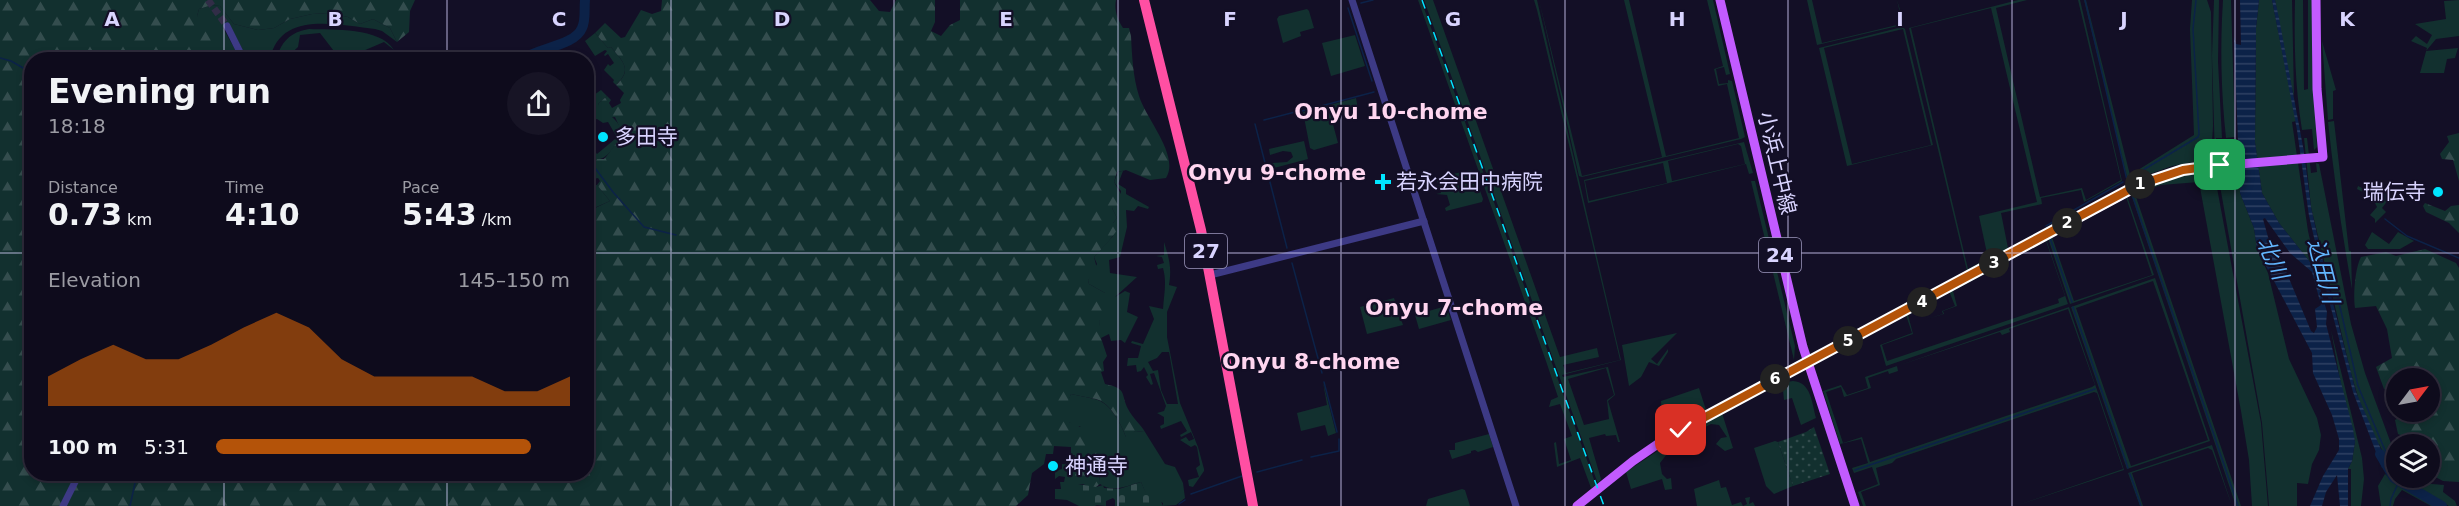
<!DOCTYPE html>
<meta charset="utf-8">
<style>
:root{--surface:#0e0b1c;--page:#171425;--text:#f1f3f6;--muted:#9b9ba3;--line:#2e2b3b;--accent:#b45309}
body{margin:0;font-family:"DejaVu Sans","Noto Sans JP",sans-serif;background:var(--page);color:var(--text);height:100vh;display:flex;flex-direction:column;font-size:22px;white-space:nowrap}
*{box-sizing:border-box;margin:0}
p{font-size:20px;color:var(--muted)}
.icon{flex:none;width:33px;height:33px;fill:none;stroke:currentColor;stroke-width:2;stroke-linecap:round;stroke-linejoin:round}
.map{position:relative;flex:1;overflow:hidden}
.drawer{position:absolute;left:24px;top:52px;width:570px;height:429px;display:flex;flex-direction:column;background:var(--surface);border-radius:24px;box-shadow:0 3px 9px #0003,0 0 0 2px var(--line)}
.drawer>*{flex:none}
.needle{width:39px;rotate:58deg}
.tools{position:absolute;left:2386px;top:368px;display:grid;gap:12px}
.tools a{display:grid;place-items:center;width:54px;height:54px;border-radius:50%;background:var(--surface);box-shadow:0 3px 9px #0003,0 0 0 2px var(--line);font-size:30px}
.pin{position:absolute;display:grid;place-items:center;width:51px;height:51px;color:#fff;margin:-26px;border-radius:12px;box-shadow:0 3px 9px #0006}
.km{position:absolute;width:30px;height:30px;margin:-15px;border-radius:50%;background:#222;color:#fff;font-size:16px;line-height:30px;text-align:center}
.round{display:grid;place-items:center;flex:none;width:63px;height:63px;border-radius:32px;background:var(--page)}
.summary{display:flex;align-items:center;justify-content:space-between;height:102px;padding:0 24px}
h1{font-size:33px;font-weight:700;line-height:45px}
.figures{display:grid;grid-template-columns:repeat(3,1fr);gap:9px;height:102px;padding:6px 24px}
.figures div{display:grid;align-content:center}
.figures b{font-size:30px;font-weight:700}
.figures small{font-size:16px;font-weight:400}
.figures p{font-size:16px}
.chart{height:168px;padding:12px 24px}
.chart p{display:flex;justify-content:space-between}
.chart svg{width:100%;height:108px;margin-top:6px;fill:var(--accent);opacity:.7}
ul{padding:0 24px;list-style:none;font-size:20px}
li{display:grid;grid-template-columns:96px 72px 1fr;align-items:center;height:45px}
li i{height:15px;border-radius:8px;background:var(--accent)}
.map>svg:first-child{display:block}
.green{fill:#12302f;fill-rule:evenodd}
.forest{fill:url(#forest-firs)}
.cemetery{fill:url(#cemetery-stones)}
.garden{fill:url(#garden-dots)}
.water{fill:url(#water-rules);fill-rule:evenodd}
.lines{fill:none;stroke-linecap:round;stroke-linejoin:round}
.stream{stroke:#0c2248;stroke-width:1.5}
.river{stroke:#0c2248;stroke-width:10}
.minor-tunnel{stroke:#312d47;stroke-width:7;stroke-dasharray:7 3.5;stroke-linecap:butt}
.minor{stroke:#3d3a85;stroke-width:7}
.major{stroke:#c25bff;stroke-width:9}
.highway{stroke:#ff4fa3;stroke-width:10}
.rail{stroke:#00e5ff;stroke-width:1.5;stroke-dasharray:9 8;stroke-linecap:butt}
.route-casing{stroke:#fff;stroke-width:12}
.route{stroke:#b45309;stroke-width:8}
.grid{fill:none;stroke:#d9d4ff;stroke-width:1.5;stroke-opacity:0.55}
.poi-dot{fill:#00e5ff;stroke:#130f26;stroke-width:2}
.labels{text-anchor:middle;stroke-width:4.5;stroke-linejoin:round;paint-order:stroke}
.shield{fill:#130f26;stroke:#9e99be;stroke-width:1.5}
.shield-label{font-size:20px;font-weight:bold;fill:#d9d4ff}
.poi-label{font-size:21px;fill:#d9d4ff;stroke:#130f26;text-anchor:start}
.street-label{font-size:21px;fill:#d9d4ff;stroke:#130f26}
.neighbourhood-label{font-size:22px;font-weight:bold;fill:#ffd6f0;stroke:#130f26}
.water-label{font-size:22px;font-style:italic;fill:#62b6ff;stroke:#130f26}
.grid-label{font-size:20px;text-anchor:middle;font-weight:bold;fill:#d9d4ff;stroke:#130f26;stroke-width:4.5;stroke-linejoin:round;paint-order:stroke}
</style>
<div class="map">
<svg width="2459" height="506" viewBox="0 0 2459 506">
<defs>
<pattern id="forest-firs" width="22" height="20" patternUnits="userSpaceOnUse" patternTransform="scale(1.5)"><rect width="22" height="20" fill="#12302f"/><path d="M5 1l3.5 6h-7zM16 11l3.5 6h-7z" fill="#344d4e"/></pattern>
<pattern id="cemetery-stones" width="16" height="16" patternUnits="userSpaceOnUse" patternTransform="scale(1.5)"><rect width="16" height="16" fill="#12302f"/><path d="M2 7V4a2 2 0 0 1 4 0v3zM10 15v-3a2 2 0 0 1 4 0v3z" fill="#344d4e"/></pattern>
<pattern id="garden-dots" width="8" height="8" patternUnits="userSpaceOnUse" patternTransform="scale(1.5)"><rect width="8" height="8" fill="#12302f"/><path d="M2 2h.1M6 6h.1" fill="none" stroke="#344d4e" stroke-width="1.8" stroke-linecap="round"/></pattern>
<pattern id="water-rules" width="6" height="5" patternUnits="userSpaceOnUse" patternTransform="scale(1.5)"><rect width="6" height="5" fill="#0c2248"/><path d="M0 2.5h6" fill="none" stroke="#2f4163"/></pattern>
</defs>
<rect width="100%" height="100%" fill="#130f26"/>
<!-- green -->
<g class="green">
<path d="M1418,0h3l175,485 -5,3 -11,-30 -23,9 -3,-24 2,-1 3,22 12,-4 -7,-21 8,-3 -12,-32 -11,3 2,-7 7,-3 -11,-33z"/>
<path d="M1424,0h9l127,357 37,-9 2,9 -36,8 3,8 54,-13 -83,-350 -3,-10h3l84,360 -59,15 1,2 45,-10 7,28 -7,6 12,41h-2l-2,-7 -10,1 -1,-2 -16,4 12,41 -3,5zM1606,368l8,27 -7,5 2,19 -25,6 -16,-46z"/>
<path d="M1539,0l43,176 80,-19 -38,-157h5l37,156 73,-18 -12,-54 -9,2 -4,-17 9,-3 -16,-66h6l17,74 -4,1 -2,-8 -8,2 3,15 9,-1v-3l4,1 13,56 -4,2 -159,38 -3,-1z"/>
<path d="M1807,0h5l10,43 79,-19 1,-2 -5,-22 7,23 -2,2 -85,20z"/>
<path d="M2018,0h9l-31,8 44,189 42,-9 4,12 35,-20 -43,-180h2l42,181 -38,21 -3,-12 -40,8 1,6 -41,9 7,35 -41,23 -58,-243zM1991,8l46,194 -58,14 9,42 -20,11 -57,-241z"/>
<path d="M2084,0h2l44,175 64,-40 -4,-106 2,-29h15l4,12 2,114 -2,33 -39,7 -44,16z"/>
<path d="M2214,0h5l-1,62 4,76h-6l1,21h-2l-3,-103z"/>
<path d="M2223,0h8l4,137 -9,1c-5,-45 -6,-93 -3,-138z"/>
<path d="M2259,0h13l24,121 -4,1 16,109 9,40 -38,-48 -17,-30 -7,-51 1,-114z"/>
<path d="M2275,0h17l2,96 -3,-11z"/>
<path d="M2295,0h8l1,90 4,-1v-89h5l-1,53 5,94 -3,3 -2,-21 -10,1c-7,-44 -8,-86 -7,-130z"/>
<path d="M2459,0v36l-23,3 -10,12 32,-3 -3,10 -8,1 -3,14h-24l7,-25 -16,-7 5,-5 11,8 5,-9 -17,-11 31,-5 -2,-18z"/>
<path d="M212,5l8,1 14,18 24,6 16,-2 16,-9 22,-5 17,-1 19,4 12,7 13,-5 17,9 7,14 -15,-11 -7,-2c-37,-4 -96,-19 -105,31h-22l-19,-36 -6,4 18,32h-29v-11l-15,-33 2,-7z"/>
<path d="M1307,9l2,2 5,17 -14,4 1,4 -18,7 -6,-24 2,-3z"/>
<path d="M1902,27l3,2 28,116 -86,21 -28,-118zM1903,29l28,116 -79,19 -28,-116z"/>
<path d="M309,29c24,1 71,-2 85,21l-10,-8 -21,9 4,9h-23l-3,-4 -5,4h-4l5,-5 -17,-22 -20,2 -2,12 -14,13h-8c5,-18 14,-28 33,-31z"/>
<path d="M595,33l13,15 3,-1c12,15 22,22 5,38l-3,-3 1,-2 -10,-10 4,-6 2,2 4,-3 -6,-9 -3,2 -1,-1 3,-4 -2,-1 -10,6 -10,-15z"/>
<path d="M1355,35l10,31 -34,10 -9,-33z"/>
<path d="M2322,41l14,49 -3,1v28l-5,1z"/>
<path d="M601,90l6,6 -9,8c11,15 19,10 26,33 -15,10 -11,21 -32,24l-5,-8 -1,-26 5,6 -2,3 4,6v7l4,5 18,-15v-5l-7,-12 -5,1 -6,-4 -4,1 -6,-10 4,-3 -2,-4h-2v-7l4,1z"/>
<path d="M1356,98l2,11 -27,8 7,26 -24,7 -4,-2 -7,-36z"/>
<path d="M2334,121l15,130h2l1,38c-10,-56 -18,-111 -24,-167z"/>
<path d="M2304,138h3l4,35 6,-1 -1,-9 3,1 32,160 14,49 28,76 1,6 -6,7 -9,-18 -1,1 -20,-48 -7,-24 -40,-166z"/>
<path d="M1304,141l4,18 -34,9 -2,-5 15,-1 6,-5 -2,-5 -8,-1 -13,4 -1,-6z"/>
<path d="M1744,142l9,31 -4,1 -3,-10 -158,39 -4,-23zM1738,144l3,2 4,18 -73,17 -4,-20zM1663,163l4,20 -78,18 -4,-20z"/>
<path d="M2211,169l3,3 47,251 7,83h-16l-3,-46 -8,-49 -42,-229 -38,3 -26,9 106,312h-5l-105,-312 3,-3 44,-17z"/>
<path d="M2217,169l3,16 1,-8 3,-1 1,5 4,-1 -1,-10 10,-1 1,9h2l-1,15 14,35 3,21 11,24 21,86 28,59 4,17 -2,15 -7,14 -4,20 -11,-1v23h-28l-7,-83z"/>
<path d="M1126,170l-3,1 -5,13 8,5v5l23,13 -1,2 -10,-3 -4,5 -8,-1 1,17 -7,30 -11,3 1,13 27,4 -22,20 10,-6 5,2 -3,19 11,5 -13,26 -4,-3 -10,1 -2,-7 -8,4 -2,-16 6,-29 -16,-9 -1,-4 9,-16 -3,-7 19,-21v-13l4,-5 -5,-10 8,-8 1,-9 -7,-9 4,-10z"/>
<path d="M1470,170l3,1 10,28 -1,3 -36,9 -1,-3 5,-3 -3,-10 -11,-1 5,-1 -5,-15z"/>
<path d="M1751,181h4l40,165 -1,14z"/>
<path d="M594,185h3l13,16 -18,8 -5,-1v-18z"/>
<path d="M2358,186l10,5 4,-4 19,9 -9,12 4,4 -11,11v-4l-5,-4 7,-8 -2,-4 -11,-7 1,-3 -8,-4z"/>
<path d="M2127,196l27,79 -84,29 -22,-66zM2126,197l26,78 -78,26 -22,-64z"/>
<path d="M2372,232l17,12 9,-12 16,9 -14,8h-32l-3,-4z"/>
<path d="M2046,239l22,65 -182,62 -6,-21 32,-12 -6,-18 17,-9 4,13 16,-5 -1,-3 13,-5 -6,-15zM2046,241l19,55 -7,3 1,4 -172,58 -5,-16 31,-11 -5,-19 15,-8 4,12 17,-5 -1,-3 14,-5 -4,-15z"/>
<path d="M1164,242c5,16 8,26 5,43l8,2 -10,25v25l13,66 18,44 6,22v2l-11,16 -4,-1 -1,-6 11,-3 -3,-9 4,-3 -3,-18 -2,-2 -4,2 -11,-7 6,-3 3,4 5,-2 -3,-7 -10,5 -1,-2 7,-4 -6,-10 -20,8 -1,-3 4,-2v-7l-7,-4 7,-2 2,-5 -12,-33 -4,1 3,10 -2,1 -5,-8 2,-2 -4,-8 -3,4 -4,1 -1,-7 -9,1 1,-8h10l3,-12 -10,-3 1,-2 11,3 11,-25 -5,-13 14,3c1,-15 4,-27 0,-41l-5,1 -1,-4 7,-2 -2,-6 -6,-1 8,-1zM1162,352h7l9,52h-11l-6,-14 -3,-20 -5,1 -5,-9 9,-4z"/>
<path d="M2155,278l55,163 -83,28 -56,-162zM2153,281l55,159 -77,26 -55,-158z"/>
<path d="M1394,298l9,27 -36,9 -7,-27z"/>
<path d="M1446,306l5,14 -32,9 -4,-14z"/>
<path d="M2069,307l55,163 -109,36 108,-37 -26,-76 -3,-1 -198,67 -4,4 -16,5 4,17 -19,7 5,14h-3l-5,-14 20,-8 -6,-17 -18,6 -2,-5 16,-5 -7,-24 -21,5 -17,-53 18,-6 6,10 21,-7 -3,-11zM2068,309l27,76 -3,2 -222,75 -8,-25 -19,6 -17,-51 15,-5 3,10 27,-9 -3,-10 20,-7 1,3 9,-3 -1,-5 103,-34 2,3 8,-3 -1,-3z"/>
<path d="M2331,330l31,128 2,21 -3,27h-10v-37h-3l4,-8 3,-19 -13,-51z"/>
<path d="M1677,333l-26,26 6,5 11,-15v3l-9,14 -10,-4 -8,15 -12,9 -7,-41z"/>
<path d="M1793,381c18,1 19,22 23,37l-15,7 -9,-27 -8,2 -1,-10 5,-5 -1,-3z"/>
<path d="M1323,382l13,51 -8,3 -3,-11 -24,6 -4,-18 30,-8z"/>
<path d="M1699,388l7,22 -43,23 -2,-32z"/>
<path d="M1071,394c8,2 16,3 24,5 16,4 26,25 31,38l9,-6 10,1 20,32 10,3 8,16 2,15 -9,7 -13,1v-3l-16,-7 -6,-14c-15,4 -28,11 -41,2v-8l-20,-50h-5l-6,-4 -4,-15z"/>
<path d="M1722,413l11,35 -8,3 -9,-7 5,-6 6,-1 -8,-12 -8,-1 -13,7 -1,4 -10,3v-5z"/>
<path d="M1489,434l4,13 -15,5 -3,-2 -4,1v2l-19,6 -3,-9h6v-7z"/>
<path d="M1775,441l3,1 15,44 -19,8 -8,-8 -12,-38z"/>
<path d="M2212,445l20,61 -20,-56 -4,-2 -76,25 11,33h-3l-12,-33z"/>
<path d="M1665,446l2,8 -7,9 2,11 5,5 4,-1 1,11 -7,1 -3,-11 -31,10 -5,-17z"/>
<path d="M1062,464l12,1 6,16 4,3h-6l7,9v7l12,6h-18l-12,-6 -12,-1v-10h6l-1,-7h4l1,-5 -6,-1 -4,3v-8l7,-2z"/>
<path d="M2385,474l12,10 39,22h-5l-29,-16 -7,9 -2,7h-12l-3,-20z"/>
<path d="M2398,477h12l11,6 23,2 -1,7 12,9 2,5h-8z"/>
<path d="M1719,480l2,8 5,-1 6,18 9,-3 2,4 4,-2 -2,-6 5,-1 -1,7 4,-2 2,4h-58l-3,-17z"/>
<path d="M1462,489l3,1 5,16h-44l2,-7z"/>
</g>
<!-- forest -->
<g class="forest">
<path d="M0,0h415l-5,11 -1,21 -12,10 -7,-14 -17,-9 -13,5 -12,-7 -19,-4 -17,1 -22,5 -16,9 -16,2 -24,-6 -14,-18 -8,-1 -13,4 -2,7 12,8 11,16 -2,5 -6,4v11h-180v414h554l1,-266 6,1 17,-8 -13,-16 3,-4 -2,-3 -5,1 -6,-8v-7l7,-5h10c8,-8 10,-16 20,-22l-9,-20 -9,1 -8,-14 9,-8 4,4 -2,3 3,5 9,-5 -1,-3 4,-7 -8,-8c17,-16 7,-23 -5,-38l-3,1 -13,-15 10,-10 16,15 4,-1 16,-27 11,4 9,-3 1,-11h208l9,11 11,1 6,-12h39v22l-4,9 10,5 9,-11 10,-5v-20h156c-2,9 1,19 7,28h6l2,8c1,20 2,41 8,60 7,23 41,60 27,82l-16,2 -24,-10 -9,2 -3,10 8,14 -2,9 -8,3 5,10 -4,5 4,7c-5,8 -17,21 -23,27l3,12 -9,11 1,4 16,9 4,5 -10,24 3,12 -1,4 6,18 -4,6 1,9 -3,1 4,12c23,5 15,9 23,25 4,8 13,16 17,23l-10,-1 -5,6h-4c-5,-13 -15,-34 -30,-38 -9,-2 -17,-3 -25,-5l-5,13 7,4 -4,11 21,9 10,16 -4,2c0,13 4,23 4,35l-4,3h-7l-16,-8 -3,-6 5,-18h-4v-8l-17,-1 -1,8h-7l-2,10 -12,9 -4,22 -12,11h-1016z"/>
<path d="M2459,133v48l-6,-21 -11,-1 -2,-5 9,-12 -2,-6z"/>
<path d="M2425,203l20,8 6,-5 8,-1v28l-10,-10 -23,-11 -3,-6z"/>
<path d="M2425,249l31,14 3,5v214l-16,-1 -13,-7v-30h-26l-1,-8 -5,-2 -3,-14 10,-6v-3h25v-33h-33v13l-2,-4 -11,2 -8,-22 16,-9 -5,-29 -11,-23 -21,2c-2,-12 0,-40 6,-51l25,-5 10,4z"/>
</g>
<!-- cemetery -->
<path class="cemetery" d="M1141,482c5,11 6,16 19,17l3,7h-48v-6l-2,-2 -7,3v5l-21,-2v-4l-5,-2 4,-1 1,-4 -6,-2 -1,-7 18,3 7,-2 1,3 15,1z"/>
<!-- garden -->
<path class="garden" d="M1814,427l16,47 -37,12 -15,-44 28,-10z"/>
<!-- water -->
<g class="water">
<path d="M2240,0h19l-3,28 -1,114 7,51 17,30 35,44 13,45 -1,12 27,105 2,13 -3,19 -4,8v37h-8l-3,-31 -11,17 -4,14h-12l13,-30 16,-26v-11l-7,-24 -19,-42 -1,-20 -55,-104 -3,-21 -14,-35 -6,-156 2,7 5,1zM2265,218l25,35 22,19 9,33 -6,4 2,18 -3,6 -3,-2 -28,-67 -15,-27 -5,-18z"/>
<path d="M2272,0h3l4,18 25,134 7,55 17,77 28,108 31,71 -5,5 -29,-76 -26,-99 -18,-77 -12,-86z"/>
</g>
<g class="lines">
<!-- stream -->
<g class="stream">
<path d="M2085,0l42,180"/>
<path d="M1361,3l12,-3"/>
<path d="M1348,8l24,73"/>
<path d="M538,50l2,10"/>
<path d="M0,58l11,3 21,12"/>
<path d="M1302,111l72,-19"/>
<path d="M1264,120l31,-8"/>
<path d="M1255,124l32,124"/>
<path d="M586,156l27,36 31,35 32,8"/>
<path d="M2129,182l-1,-3 70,-42 1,-3 -6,-105 3,-29"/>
<path d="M2132,194l106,312"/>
<path d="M2385,219l22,17 52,22"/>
<path d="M2046,226l77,-44"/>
<path d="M2050,238l22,64"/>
<path d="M1292,263l30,110"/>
<path d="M2338,298l20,88 29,69 10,15"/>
<path d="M2073,307l55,161"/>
<path d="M1324,382l13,50"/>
<path d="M1311,457l28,-6v-12"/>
<path d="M1855,470l240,-81"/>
<path d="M1257,472l45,-12"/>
<path d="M2130,474l11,32"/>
<path d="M1191,494l51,-18"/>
<path d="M1179,504l6,-4"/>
<path d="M130,506l7,-32"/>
<path d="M2390,506l1,-7 10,-22"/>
</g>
<!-- river -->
<g class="river">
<path d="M521,60c15,-12 54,-14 61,-32 4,-8 2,-19 3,-28"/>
<path d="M2380,454l14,24 48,28"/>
</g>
<!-- minor-tunnel -->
<path class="minor-tunnel" d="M208,0l19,26"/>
<!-- minor -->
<g class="minor">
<path d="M1352,0l164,506"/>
<path d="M227,26l17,34"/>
<path d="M1210,275l214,-54"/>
<path d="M63,506l16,-32"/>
</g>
<!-- major -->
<g class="major">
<path d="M1720,0l83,347 52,159"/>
<path d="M1577,506l56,-45 32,-22 481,-257 45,-14 132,-11 -6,-68 -1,-89"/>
</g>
<!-- highway -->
<path class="highway" d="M1144,0l57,230 52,276"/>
<!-- rail -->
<path class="rail" d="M1422,0l182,506"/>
</g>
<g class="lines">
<defs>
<path id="route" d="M1681,430l457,-245 45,-15 37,-5"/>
</defs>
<!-- route casing -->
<use href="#route" class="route-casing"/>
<!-- route -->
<use href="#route" class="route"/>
</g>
<!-- grid -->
<path class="grid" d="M224,0v60M447,0v60M671,0v506M894,0v506M1118,0v506M1341,0v506M1565,0v506M1788,0v506M2012,0v506M2235,0v506M0,253h32M586,253h1873M224,474v32M447,474v32"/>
<!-- markers -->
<g class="poi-dot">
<circle cx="603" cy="137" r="6"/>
<path d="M1380 173h6v6h6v6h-6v6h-6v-6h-6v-6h6z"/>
<circle cx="2438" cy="192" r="6"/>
<circle cx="1053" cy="466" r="6"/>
</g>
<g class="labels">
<!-- shield labels -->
<g class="shield">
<rect x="1185" y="234" width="42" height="34" rx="4.5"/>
<rect x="1759" y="238" width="42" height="34" rx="4.5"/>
</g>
<g class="shield-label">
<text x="1206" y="258">27</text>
<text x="1780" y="262">24</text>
</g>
<!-- poi labels -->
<g class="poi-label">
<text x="615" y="144">多田寺</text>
<text x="1396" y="189">若永会田中病院</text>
<text x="2426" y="199" text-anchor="end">瑞伝寺</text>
<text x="1065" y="473">神通寺</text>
</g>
<!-- street labels -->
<g class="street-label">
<text transform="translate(1777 163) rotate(77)" y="7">小浜上中線</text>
</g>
<!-- neighbourhood labels -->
<g class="neighbourhood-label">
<text x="1391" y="119">Onyu 10-chome</text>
<text x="1277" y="180">Onyu 9-chome</text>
<text x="1454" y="315">Onyu 7-chome</text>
<text x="1311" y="369">Onyu 8-chome</text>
</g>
<!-- water labels -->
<g class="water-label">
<text transform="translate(2273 258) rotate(66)" y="8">北川</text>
<text transform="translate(2324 271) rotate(76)" y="8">込田川</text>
</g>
</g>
<g class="grid-label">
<text x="112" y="26">A</text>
<text x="335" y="26">B</text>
<text x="559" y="26">C</text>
<text x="782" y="26">D</text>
<text x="1006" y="26">E</text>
<text x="1230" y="26">F</text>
<text x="1453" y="26">G</text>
<text x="1677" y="26">H</text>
<text x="1900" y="26">I</text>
<text x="2124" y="26">J</text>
<text x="2347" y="26">K</text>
</g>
</svg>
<div class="tools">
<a><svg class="needle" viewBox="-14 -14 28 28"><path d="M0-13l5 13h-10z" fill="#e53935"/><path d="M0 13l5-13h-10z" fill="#9b9ba3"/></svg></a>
<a><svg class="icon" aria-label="layers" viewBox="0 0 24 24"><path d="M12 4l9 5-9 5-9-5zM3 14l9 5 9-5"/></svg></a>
</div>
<div class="pin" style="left:2220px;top:165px;background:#1e9e55"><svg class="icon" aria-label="arrive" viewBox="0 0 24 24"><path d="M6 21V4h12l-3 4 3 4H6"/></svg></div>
<div class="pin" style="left:1681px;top:430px;background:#d93025"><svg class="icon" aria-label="check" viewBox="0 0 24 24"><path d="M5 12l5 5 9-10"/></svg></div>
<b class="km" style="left:2140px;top:184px">1</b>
<b class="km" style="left:2067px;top:223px">2</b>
<b class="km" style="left:1994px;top:263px">3</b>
<b class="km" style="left:1922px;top:302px">4</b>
<b class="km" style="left:1848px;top:341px">5</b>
<b class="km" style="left:1775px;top:379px">6</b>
<section class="drawer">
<div class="summary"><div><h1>Evening run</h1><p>18:18</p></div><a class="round"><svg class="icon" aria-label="share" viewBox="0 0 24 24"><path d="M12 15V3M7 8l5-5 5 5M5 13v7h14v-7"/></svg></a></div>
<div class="figures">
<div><p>Distance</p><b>0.73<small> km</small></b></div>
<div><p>Time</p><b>4:10</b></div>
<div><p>Pace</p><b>5:43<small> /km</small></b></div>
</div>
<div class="chart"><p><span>Elevation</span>145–150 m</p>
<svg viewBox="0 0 160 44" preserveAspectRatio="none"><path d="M0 44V32L10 25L20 19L30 25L40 25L50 19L60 12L70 6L80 12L90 25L100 32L110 32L120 32L130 32L140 38L150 38L160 32V44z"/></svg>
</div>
<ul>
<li><b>100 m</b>5:31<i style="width:89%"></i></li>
</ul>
</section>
</div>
